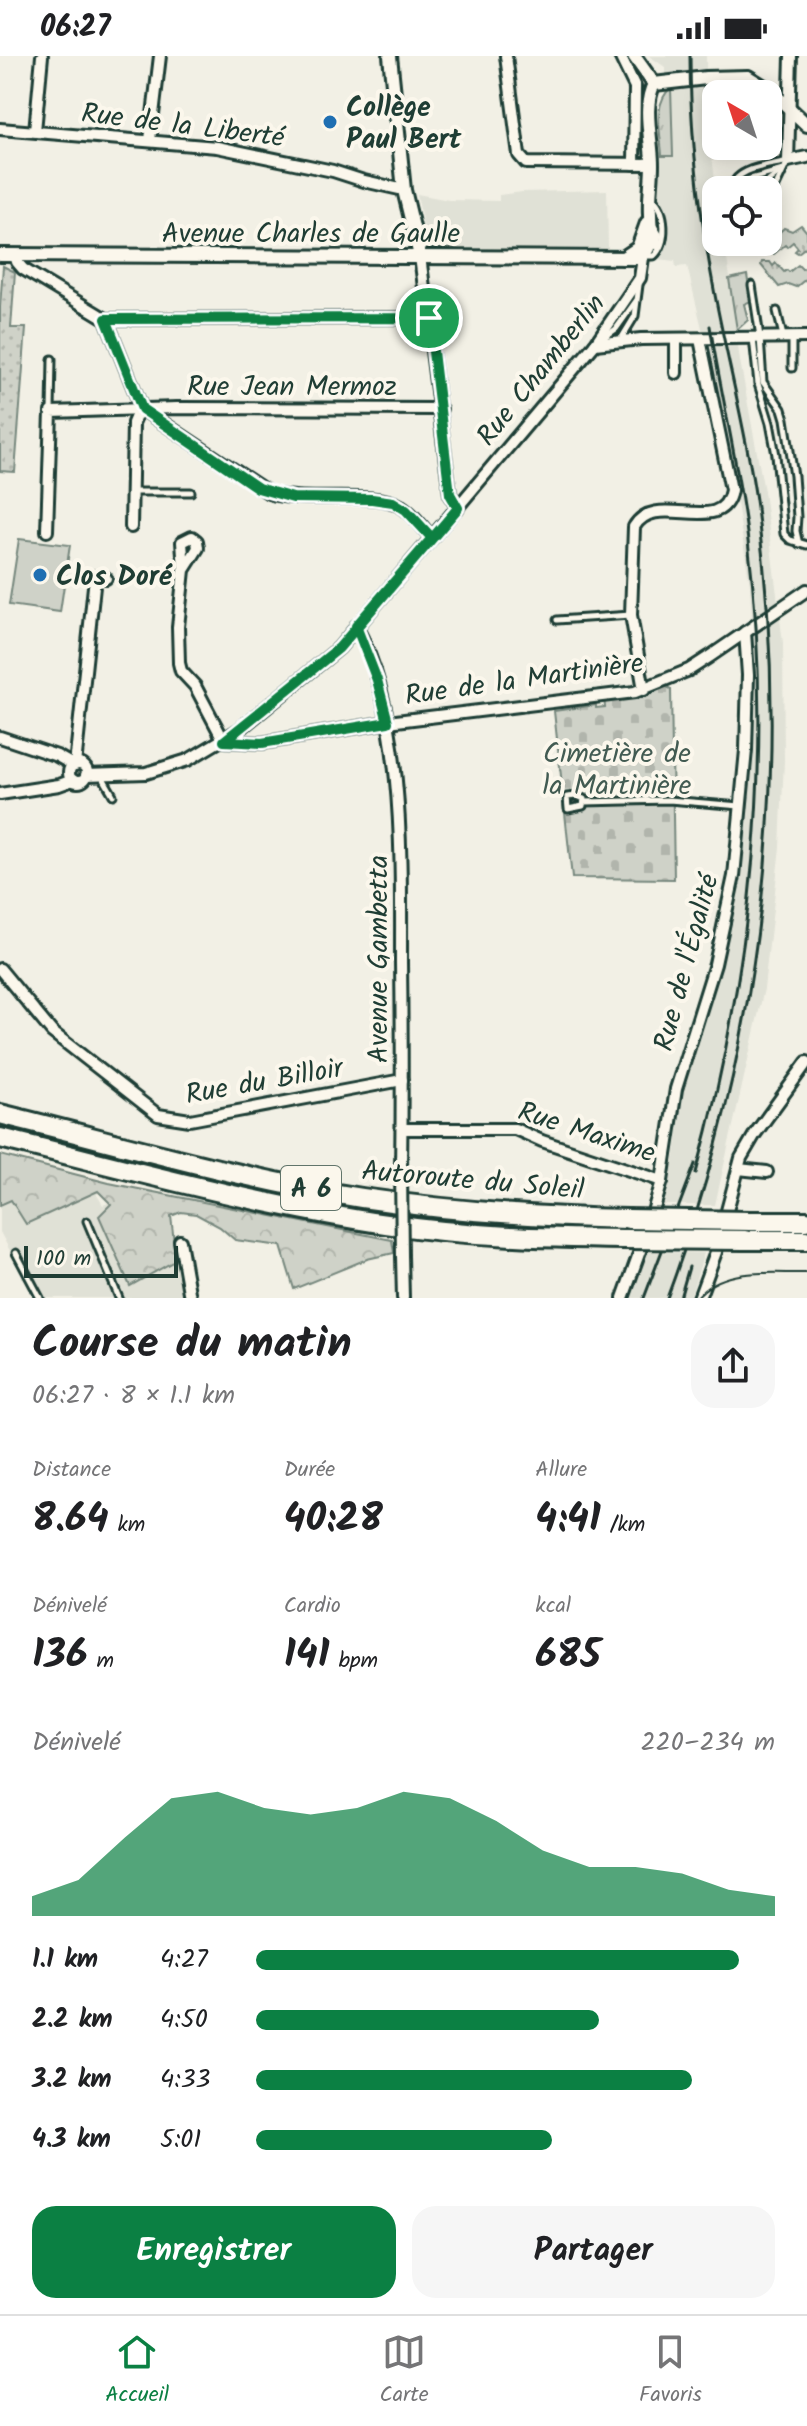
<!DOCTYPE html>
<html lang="fr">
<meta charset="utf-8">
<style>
:root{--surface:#fff;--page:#f6f6f6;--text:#202124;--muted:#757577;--line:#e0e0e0;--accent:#0b8043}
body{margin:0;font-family:Kalam,sans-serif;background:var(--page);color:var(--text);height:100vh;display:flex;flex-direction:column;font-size:30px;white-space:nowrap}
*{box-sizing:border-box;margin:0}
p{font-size:26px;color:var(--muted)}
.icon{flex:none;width:44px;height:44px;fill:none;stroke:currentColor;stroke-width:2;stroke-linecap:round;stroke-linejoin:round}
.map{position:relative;height:1242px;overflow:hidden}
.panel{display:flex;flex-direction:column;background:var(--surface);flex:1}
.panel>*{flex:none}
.needle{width:52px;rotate:321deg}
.fabs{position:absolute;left:702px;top:24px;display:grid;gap:16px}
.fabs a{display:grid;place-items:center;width:80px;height:80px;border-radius:16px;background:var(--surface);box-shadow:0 4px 20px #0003;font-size:40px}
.scale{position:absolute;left:24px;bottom:20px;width:154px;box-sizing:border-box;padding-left:8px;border:4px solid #1f3d34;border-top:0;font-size:22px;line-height:28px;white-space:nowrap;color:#1f3d34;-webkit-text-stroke:6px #fbf7ec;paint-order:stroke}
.pin{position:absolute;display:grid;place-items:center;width:68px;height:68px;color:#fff;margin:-34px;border:4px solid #fff;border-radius:50%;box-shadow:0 2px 8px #0007}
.round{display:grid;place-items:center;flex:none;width:84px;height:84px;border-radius:24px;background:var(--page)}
.summary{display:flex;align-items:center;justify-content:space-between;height:136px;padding:0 32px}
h1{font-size:44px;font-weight:600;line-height:60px}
.stats{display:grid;grid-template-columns:repeat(3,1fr);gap:12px;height:136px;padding:8px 32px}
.stats div{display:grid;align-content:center}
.stats b{font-size:40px;font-weight:600}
.stats small{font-size:22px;font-weight:400}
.stats p{font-size:22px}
.chart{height:224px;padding:16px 32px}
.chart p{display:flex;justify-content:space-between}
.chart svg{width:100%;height:144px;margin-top:8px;fill:var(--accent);opacity:.7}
.primary-button{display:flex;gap:16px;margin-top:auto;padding:16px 32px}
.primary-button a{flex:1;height:92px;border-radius:24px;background:var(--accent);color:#fff;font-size:32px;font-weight:600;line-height:92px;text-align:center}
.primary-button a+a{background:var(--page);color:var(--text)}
ul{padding:0 32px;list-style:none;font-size:26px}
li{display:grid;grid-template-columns:128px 96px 1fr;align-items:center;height:60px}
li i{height:20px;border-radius:10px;background:var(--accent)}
.status{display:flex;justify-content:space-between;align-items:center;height:56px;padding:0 40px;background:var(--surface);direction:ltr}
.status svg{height:22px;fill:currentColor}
.tab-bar{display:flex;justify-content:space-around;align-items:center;height:112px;border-top:2px solid var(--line);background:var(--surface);font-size:22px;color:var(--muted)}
.tab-bar a{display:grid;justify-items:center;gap:4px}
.tab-bar .selected{color:var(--accent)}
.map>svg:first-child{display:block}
.built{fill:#e0e1d6}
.grass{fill:url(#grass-tufts);stroke:#77887e;stroke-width:2}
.forest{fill:url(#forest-crowns);stroke:#77887e;stroke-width:2}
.cemetery{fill:url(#cemetery-stones);stroke:#77887e;stroke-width:2}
.park{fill:url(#park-dots);stroke:#77887e;stroke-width:2}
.pitch{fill:#cfd2c8;stroke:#77887e;stroke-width:2}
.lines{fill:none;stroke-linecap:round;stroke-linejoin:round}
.service-casing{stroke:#1f3d34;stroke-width:11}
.minor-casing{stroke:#1f3d34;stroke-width:16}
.tertiary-casing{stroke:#1f3d34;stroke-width:18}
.motorway-casing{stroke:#1f3d34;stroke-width:24}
.service{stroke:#fbf7ec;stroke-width:5}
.minor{stroke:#fbf7ec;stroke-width:10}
.tertiary{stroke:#fbf7ec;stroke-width:12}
.motorway{stroke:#fbf7ec;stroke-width:18}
.tram{stroke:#1f3d34;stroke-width:2}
.rail{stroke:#1f3d34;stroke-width:3}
.minor-bridge-casing{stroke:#1f3d34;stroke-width:16;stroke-linecap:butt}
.motorway-bridge-casing{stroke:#1f3d34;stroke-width:24;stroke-linecap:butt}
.minor-bridge{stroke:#fbf7ec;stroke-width:10}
.motorway-bridge{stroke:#fbf7ec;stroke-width:18}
.route-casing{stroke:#fff;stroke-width:16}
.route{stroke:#0b8043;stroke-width:10}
.poi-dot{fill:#1f6fb2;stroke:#fbf7ec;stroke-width:3}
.labels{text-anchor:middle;stroke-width:8;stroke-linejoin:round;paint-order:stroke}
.shield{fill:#fbf7ec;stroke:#61756b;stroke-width:2}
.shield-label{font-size:26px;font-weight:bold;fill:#1f3d34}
.poi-label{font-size:28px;font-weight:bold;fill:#1f3d34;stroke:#fbf7ec;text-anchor:start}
.street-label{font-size:28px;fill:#1f3d34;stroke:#fbf7ec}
.park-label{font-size:28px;fill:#425b52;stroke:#fbf7ec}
</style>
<div class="status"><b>06:27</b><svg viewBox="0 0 49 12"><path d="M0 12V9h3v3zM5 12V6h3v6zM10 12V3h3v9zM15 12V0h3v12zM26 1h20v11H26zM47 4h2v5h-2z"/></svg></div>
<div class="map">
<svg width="807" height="1242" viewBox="0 0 807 1242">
<defs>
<pattern id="grass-tufts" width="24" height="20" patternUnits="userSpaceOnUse" patternTransform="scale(2)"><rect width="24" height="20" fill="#cfd2c8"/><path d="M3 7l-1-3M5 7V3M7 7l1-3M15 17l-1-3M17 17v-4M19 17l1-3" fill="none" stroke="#b1b5ac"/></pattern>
<pattern id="forest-crowns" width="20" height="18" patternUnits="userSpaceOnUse" patternTransform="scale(2)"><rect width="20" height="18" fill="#cfd2c8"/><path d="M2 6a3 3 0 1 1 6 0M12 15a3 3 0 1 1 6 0" fill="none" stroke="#b1b5ac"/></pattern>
<pattern id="cemetery-stones" width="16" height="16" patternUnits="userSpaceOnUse" patternTransform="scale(2)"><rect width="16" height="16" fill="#cfd2c8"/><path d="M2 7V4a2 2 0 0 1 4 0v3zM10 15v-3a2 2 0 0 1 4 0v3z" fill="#b1b5ac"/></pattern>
<pattern id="park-dots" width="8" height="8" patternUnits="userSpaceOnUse" patternTransform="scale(2)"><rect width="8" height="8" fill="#cfd2c8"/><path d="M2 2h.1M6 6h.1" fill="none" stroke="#b1b5ac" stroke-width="1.8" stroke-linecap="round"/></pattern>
</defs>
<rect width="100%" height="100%" fill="#f2f0e5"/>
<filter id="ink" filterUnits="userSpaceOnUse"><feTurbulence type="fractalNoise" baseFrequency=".0125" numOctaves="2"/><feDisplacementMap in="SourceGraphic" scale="16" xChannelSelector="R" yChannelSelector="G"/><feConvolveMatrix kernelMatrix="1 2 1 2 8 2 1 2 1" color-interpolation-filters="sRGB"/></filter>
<g filter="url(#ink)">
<!-- built -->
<g class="built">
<path d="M649,0h57l1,55 9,79v52h8l6,35 -1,2 11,82 24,130 19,152 1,118 -4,86 -16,142 -49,216h-51l11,-51 12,-96 41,-123 12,-67 14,-209 -4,-73 -26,-166 -37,-154 -11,1 -1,-6 -26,-3 8,-73v-33l13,-1 -5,-84z"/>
<path d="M607,134l1,58h-181l-10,-54 32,6 50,1v-6l23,-3z"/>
<path d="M98,1135l-1,4 6,10 14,-6 54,17 13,82h-149l-35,-66v-27l10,-5 16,24z"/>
<path d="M647,1196l57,1 -14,45h-59z"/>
</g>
<!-- grass -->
<g class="grass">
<path d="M671,32l2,68h-11c-1,-22 -10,-53 9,-68z"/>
<path d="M801,169l6,7v14l-9,7 -3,-2 3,-3 -5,-6 -6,5 -2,-2 -11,9h-12l-1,-5 23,-21 8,3z"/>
<path d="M762,206h8l3,4 3,-3 8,9 3,-2 2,2 9,-7 4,4 3,-1 2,2v8l-11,9 -8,-3 -9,3 -18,-22z"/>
<path d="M747,219l4,26 -7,3 4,16 -11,10 -8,-51z"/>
</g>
<!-- forest -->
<path class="forest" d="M0,1099l109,28 283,57 2,13 -27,6 -73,30 -13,-43 -46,-6 -15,-13 -24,-13 -15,-2 -10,4 5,44 -46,26 -31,-70 12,-12 -13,-13 -72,33 -15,-24 -11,5z"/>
<!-- cemetery -->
<path class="cemetery" d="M665,630l6,3 3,190 -102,-1 -18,-167 42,-6v3l9,-1 -1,-9 37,-4z"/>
<!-- park -->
<path class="park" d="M3,210l12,6 -4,56h15l-11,144 -15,-1v-164z"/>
<!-- pitch -->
<path class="pitch" d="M19,483l51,6 -10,67 -51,-7z"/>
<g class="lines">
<defs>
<g id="service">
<path d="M749,38l4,-14"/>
<path d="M732,128l51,-14"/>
<path d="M732,134c1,-23 38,-24 56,-29"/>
<path d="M763,134l6,-9 10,-8"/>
<path d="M653,168l6,10 -2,13"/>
<path d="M769,169l-1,-22 19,-40"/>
<path d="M645,200h9c14,-13 13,-46 -2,-58"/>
<path d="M752,229l8,52 3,45 19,27 3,10 9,57 3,41 -1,14 3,13"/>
<path d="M777,255l6,25"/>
<path d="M603,282l13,-9 20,-28"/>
<path d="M753,282l5,46 12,39 6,32 8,79 6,6 17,5"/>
<path d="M621,283l14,-23 4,-31"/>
<path d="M792,312v-30"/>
<path d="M51,355l1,-52"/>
<path d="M133,436h58"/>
<path d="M557,564l74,-5"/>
<path d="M102,720l11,19"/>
<path d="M577,740l7,3 -1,7 -15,3 -1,-12z"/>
<path d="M584,746l85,-2 71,6"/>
<path d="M87,1165l32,77"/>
<path d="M16,1197l24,45"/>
</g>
<g id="minor">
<path d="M506,0l13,99 7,8 126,1"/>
<path d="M620,0l15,31 -1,77"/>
<path d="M791,0l-3,105 19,-4"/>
<path d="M0,73l217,18 116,24 31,10 40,9"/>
<path d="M35,75l7,-75"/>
<path d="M150,84l10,-84"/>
<path d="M15,199l2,7 6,7 83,50 36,90 127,84c36,11 106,-3 132,13 12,7 22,22 31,32"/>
<path d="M420,200l30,238 8,14"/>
<path d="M106,263l323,-1"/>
<path d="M595,288l46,-5 166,-2"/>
<path d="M676,317v-34"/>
<path d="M131,471l2,-104 3,-7 6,-7"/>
<path d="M47,475l4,-119 126,-4 264,1"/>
<path d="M184,514l14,-22 -1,-7 -5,-4 -10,5 2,28 -6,57 1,36 2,8 14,15 29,55"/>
<path d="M85,520l21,2"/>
<path d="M356,570c49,89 45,237 45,337 1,69 1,138 0,208"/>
<path d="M644,634l-13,-75 3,-88c21,-38 89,12 97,-37l-31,-151"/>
<path d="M0,681l57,19 16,9"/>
<path d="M224,685l38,2 126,-21 247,-30 54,-22 20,-13 98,-67"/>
<circle cx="78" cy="717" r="9"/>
<path d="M75,709l20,-188"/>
<path d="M86,719l60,-2 42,-13 52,-31 99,-81 256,-304 45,-66 4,-27"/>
<path d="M0,738l59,-9 14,-5"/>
<path d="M0,913l52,63 106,83 32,5 212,-40"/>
<path d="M402,1073h113l27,12 120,40"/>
<path d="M738,1113l29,3"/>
<path d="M650,1166l12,-41 14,-92 39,-125 19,-88 12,-126 2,-75 -3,-43"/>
<path d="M180,1185l10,57"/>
<path d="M402,1200l1,42"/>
<path d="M623,1242l22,-61"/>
<path d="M699,1242l17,-46 25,-94 14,-24 52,-72"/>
</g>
<g id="tertiary">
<path d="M390,0l14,134 16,66"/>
<path d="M634,0l20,28"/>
<path d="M654,28l52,-6 42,-1 24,15 35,33"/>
<path d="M0,199l638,3c17,-8 12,-29 12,-44 -1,-17 2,-33 2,-50 0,-24 -10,-58 2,-80"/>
<path d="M623,202l15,-10 9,-25"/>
</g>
<g id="motorway">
<path d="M0,1058c120,29 240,65 362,84 88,13 177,19 266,21"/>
<path d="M0,1082c128,31 256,67 386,86 79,12 157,14 237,15"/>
<path d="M750,1165h57"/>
<path d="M745,1184h62"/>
</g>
</defs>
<!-- service casing -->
<use href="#service" class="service-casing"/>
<!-- minor casing -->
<use href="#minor" class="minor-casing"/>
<!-- tertiary casing -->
<use href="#tertiary" class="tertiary-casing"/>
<!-- motorway casing -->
<use href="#motorway" class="motorway-casing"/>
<!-- service -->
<use href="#service" class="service"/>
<!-- minor -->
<use href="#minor" class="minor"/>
<!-- tertiary -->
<use href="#tertiary" class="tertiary"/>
<!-- motorway -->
<use href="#motorway" class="motorway"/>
<!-- tram -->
<path class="tram" d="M696,1242c26,-32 74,-24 111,-25"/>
<!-- rail -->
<g class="rail">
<path d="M696,1117c56,-203 78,-423 52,-632 -9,-72 -26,-143 -38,-215"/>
<path d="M644,1242l51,-134"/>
<path d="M667,1242c95,-254 126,-528 89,-798 -10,-69 -28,-136 -41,-205 -15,-78 -25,-159 -25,-239"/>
<path d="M680,1242l9,-31"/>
</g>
<defs>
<path id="minor-bridge" d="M401,1115l1,85"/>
<g id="motorway-bridge">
<path d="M628,1163l122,2"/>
<path d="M623,1183l122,1"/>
</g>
</defs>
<!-- minor-bridge casing -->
<use href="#minor-bridge" class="minor-bridge-casing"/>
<!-- motorway-bridge casing -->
<use href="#motorway-bridge" class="motorway-bridge-casing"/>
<!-- minor-bridge -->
<use href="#minor-bridge" class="minor-bridge"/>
<!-- motorway-bridge -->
<use href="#motorway-bridge" class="motorway-bridge"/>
</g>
</g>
<g class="lines" filter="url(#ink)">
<defs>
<path id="route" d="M429,262l21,176 8,14 -119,140 -115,93 38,2 126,-21 -11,-42 -21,-54 76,-88 -26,-28 -13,-8 -21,-3 -79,-1 -35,-10 -116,-79 -36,-90 323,-1"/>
</defs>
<!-- route casing -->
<use href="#route" class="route-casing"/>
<!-- route -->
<use href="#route" class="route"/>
</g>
<!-- markers -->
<g class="poi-dot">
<circle cx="330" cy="66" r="8"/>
<circle cx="40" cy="519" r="8"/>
</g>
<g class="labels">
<!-- shield labels -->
<rect class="shield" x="281" y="1110" width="60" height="44" rx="6"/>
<g class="shield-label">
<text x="311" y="1141">A 6</text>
</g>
<!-- poi labels -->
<g class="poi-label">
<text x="346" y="60">Collège<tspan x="346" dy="32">Paul Bert</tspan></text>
<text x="56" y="529">Clos Doré</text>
</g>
<!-- street labels -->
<g class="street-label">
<text transform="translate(183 68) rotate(7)" y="10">Rue de la Liberté</text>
<text x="311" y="186">Avenue Charles de Gaulle</text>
<text transform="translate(540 313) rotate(-51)" y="10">Rue Chamberlin</text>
<text x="292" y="339">Rue Jean Mermoz</text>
<text transform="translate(524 622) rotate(-8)" y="10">Rue de la Martinière</text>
<text transform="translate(377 903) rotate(-90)" y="10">Avenue Gambetta</text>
<text transform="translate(685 906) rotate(-75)" y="10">Rue de l'Égalité</text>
<text transform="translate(264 1024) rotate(-10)" y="10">Rue du Billoir</text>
<text transform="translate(587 1075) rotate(18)" y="10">Rue Maxime</text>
<text transform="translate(473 1123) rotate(5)" y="10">Autoroute du Soleil</text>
</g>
<!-- park labels -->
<g class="park-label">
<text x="617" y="706">Cimetière de<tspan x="617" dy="32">la Martinière</tspan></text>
</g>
</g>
</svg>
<div class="fabs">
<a><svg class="needle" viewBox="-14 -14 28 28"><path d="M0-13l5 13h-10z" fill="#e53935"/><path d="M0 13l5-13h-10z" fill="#757577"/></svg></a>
<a><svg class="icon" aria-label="locate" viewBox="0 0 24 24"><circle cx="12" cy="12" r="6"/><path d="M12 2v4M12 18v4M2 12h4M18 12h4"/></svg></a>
</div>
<div class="scale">100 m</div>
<div class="pin" style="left:429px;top:262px;background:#1e9e55"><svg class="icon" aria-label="arrive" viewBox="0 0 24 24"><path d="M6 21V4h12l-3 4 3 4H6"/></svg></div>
</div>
<section class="panel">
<div class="summary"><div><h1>Course du matin</h1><p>06:27 · 8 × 1.1 km</p></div><a class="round"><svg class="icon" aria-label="share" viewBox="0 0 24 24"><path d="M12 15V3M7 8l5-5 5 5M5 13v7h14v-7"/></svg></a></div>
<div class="stats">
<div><p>Distance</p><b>8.64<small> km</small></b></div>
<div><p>Durée</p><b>40:28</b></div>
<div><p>Allure</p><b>4:41<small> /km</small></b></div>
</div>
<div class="stats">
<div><p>Dénivelé</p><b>136<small> m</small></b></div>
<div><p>Cardio</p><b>141<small> bpm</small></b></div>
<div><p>kcal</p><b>685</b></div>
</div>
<div class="chart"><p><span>Dénivelé</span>220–234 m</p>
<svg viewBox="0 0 160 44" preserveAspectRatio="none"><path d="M0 44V38L10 33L20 20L30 8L40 6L50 11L60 13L70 11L80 6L90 8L100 15L110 24L120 29L130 29L140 31L150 36L160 38V44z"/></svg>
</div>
<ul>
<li><b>1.1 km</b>4:27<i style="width:93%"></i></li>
<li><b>2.2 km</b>4:50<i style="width:66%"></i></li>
<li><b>3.2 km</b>4:33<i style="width:84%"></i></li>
<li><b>4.3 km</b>5:01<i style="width:57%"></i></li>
</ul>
<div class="primary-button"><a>Enregistrer</a><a>Partager</a></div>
</section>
<nav class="tab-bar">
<a class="selected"><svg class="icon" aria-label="home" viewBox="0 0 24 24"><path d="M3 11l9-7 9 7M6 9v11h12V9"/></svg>Accueil</a>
<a><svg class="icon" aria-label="map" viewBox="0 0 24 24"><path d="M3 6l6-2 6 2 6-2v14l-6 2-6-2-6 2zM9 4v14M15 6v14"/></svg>Carte</a>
<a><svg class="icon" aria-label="saved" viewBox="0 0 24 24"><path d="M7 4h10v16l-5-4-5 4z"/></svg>Favoris</a>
</nav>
